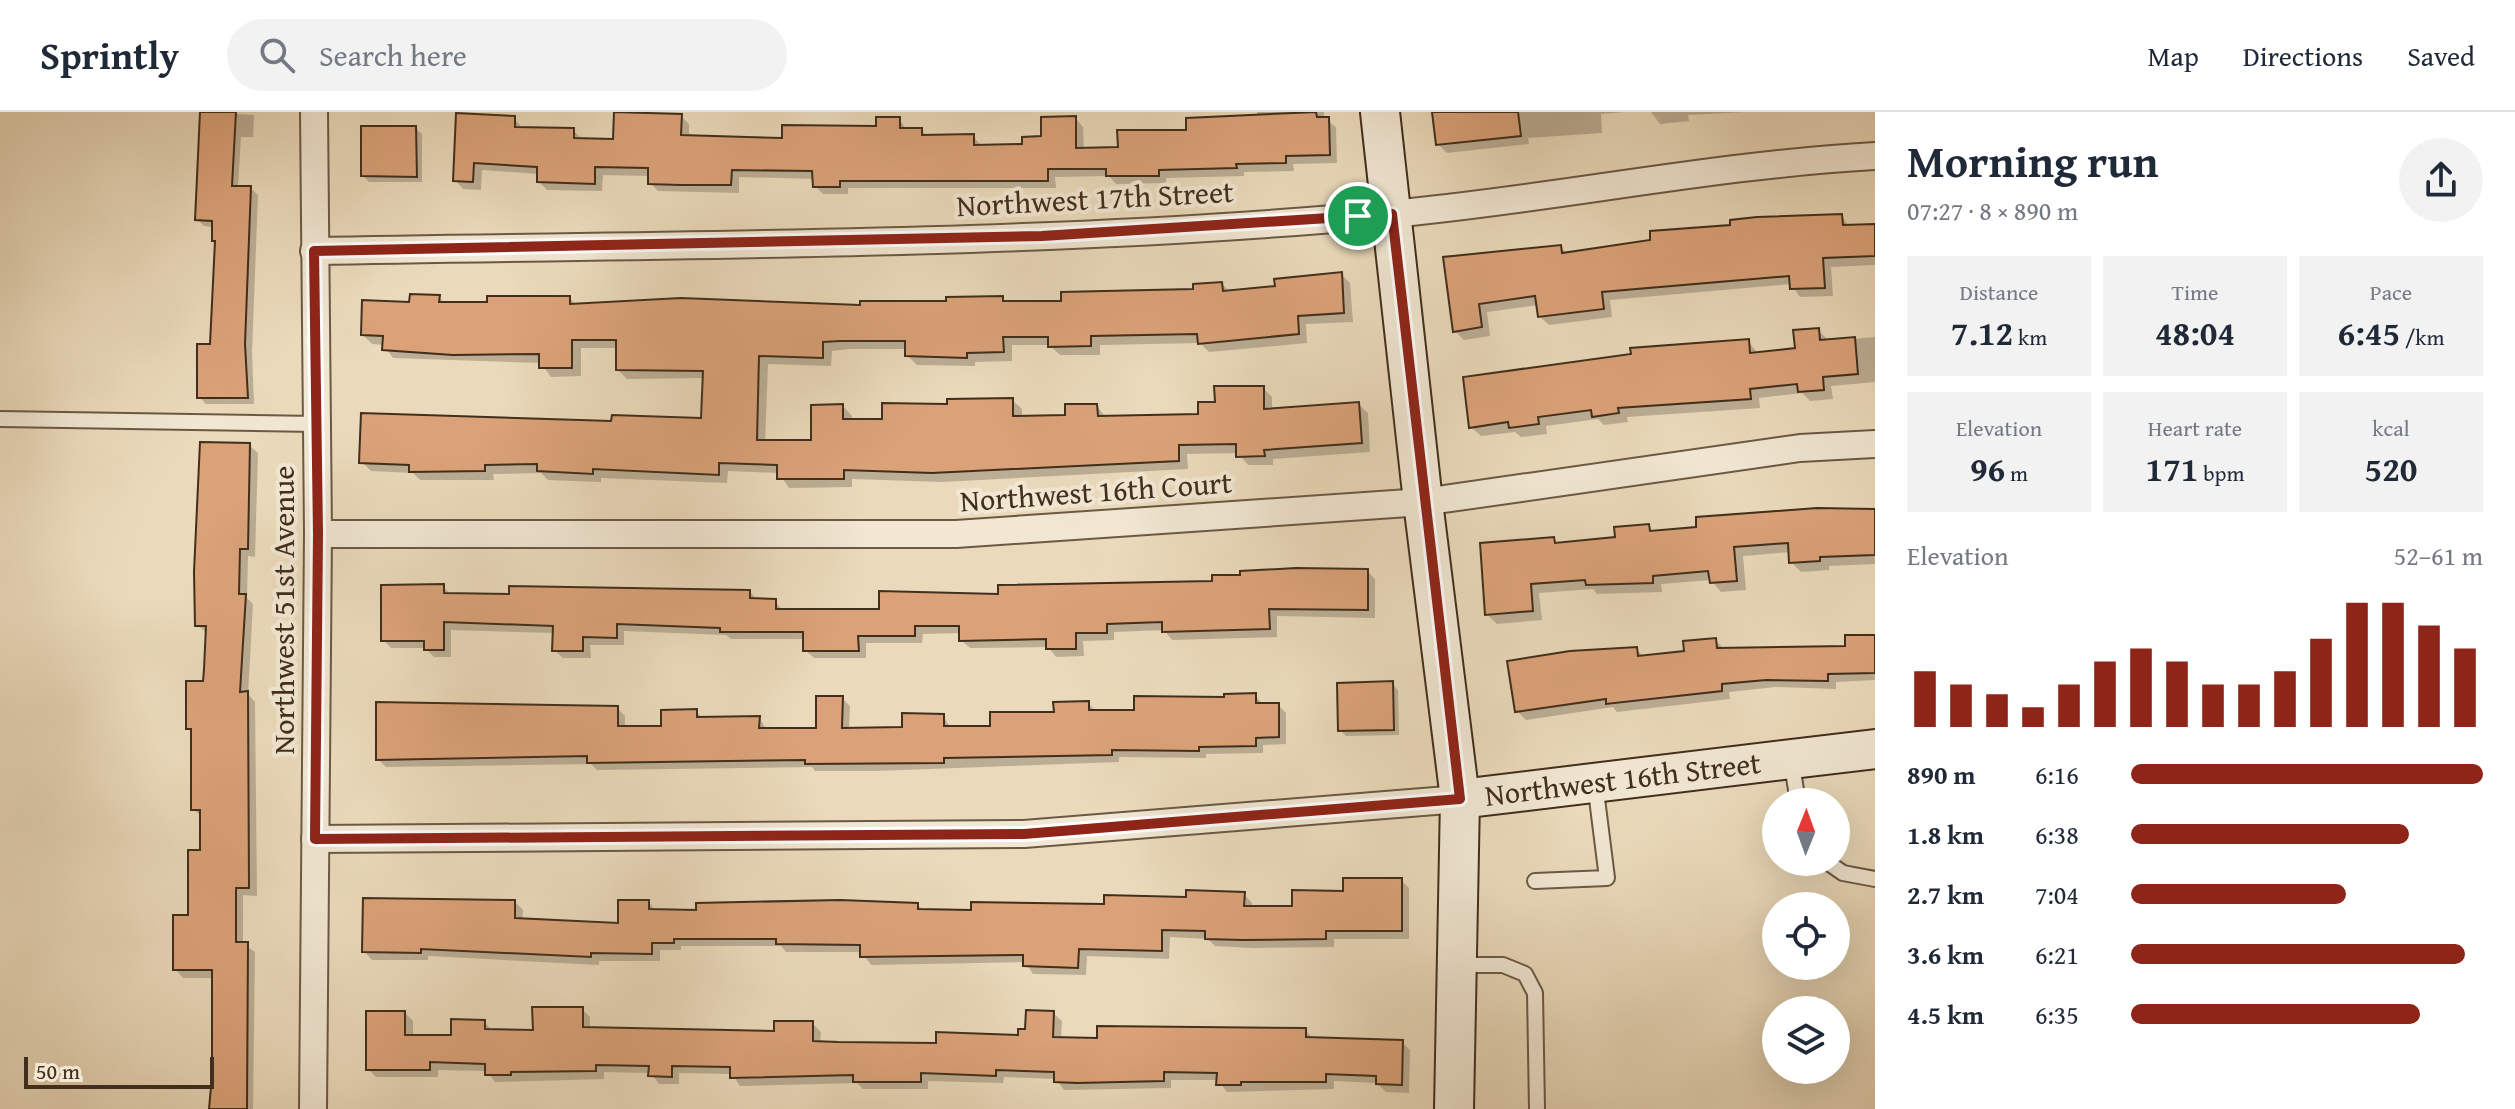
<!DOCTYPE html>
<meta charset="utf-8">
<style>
:root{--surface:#fff;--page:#f2f2f3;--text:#1f2937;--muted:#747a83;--line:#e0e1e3;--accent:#8f2418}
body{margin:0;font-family:"Gentium Book Plus",serif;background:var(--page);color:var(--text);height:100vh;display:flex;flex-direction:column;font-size:30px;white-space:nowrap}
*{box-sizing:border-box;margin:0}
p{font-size:26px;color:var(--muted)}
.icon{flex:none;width:44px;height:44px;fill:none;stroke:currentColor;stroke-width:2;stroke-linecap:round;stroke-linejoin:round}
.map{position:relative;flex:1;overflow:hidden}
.panel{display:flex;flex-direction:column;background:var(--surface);width:640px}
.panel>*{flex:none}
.needle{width:52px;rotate:1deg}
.controls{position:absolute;left:1762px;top:676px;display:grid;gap:16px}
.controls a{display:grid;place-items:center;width:88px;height:88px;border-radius:50%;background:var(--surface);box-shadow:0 8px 32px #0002;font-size:40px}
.scale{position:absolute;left:24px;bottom:20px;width:190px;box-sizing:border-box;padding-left:8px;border:4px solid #412e1c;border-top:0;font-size:22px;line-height:28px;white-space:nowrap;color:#412e1c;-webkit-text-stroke:6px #f1e7d3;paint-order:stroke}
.pin{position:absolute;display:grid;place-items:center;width:68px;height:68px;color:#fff;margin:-34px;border:4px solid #fff;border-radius:50%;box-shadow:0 2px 8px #0007}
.round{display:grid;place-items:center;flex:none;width:84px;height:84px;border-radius:42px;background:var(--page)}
.overview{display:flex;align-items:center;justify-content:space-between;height:136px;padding:0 32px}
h1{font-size:44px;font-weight:700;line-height:60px}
.stats{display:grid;grid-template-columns:repeat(3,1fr);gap:12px;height:136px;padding:8px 32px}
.stats div{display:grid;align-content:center;border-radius:0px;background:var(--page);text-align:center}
.stats b{font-size:34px;font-weight:700}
.stats small{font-size:22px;font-weight:400}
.stats p{font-size:22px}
.chart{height:224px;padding:16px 32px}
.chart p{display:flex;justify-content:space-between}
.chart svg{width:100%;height:144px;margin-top:8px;stroke:var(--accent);stroke-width:6}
ul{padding:0 32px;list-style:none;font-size:26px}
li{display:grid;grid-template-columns:128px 96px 1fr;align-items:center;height:60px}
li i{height:20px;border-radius:10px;background:var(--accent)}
header{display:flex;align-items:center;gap:48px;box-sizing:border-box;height:112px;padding:0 40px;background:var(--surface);border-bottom:2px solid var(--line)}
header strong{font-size:38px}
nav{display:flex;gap:44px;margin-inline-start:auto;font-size:28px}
.search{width:560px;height:72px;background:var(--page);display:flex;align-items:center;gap:20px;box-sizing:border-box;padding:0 28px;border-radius:44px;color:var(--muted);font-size:30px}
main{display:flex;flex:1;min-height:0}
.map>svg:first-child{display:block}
.shadow{fill:#0003}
.building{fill:#dba279;stroke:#412e1c;stroke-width:2}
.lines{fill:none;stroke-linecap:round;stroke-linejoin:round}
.lane-casing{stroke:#6b5944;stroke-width:18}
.street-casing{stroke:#6b5944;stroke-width:30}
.secondary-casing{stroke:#412e1c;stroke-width:42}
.lane{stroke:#f1e7d3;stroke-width:14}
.street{stroke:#f1e7d3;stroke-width:26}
.secondary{stroke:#f1e7d3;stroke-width:38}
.route-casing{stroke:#fff;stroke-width:16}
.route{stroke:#8f2418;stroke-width:10}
.labels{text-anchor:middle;stroke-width:8;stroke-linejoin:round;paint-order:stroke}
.street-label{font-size:30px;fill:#412e1c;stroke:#f1e7d3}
</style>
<header>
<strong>Sprintly</strong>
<div class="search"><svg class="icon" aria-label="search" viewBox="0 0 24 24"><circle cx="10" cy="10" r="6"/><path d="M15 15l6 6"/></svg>Search here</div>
<nav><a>Map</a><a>Directions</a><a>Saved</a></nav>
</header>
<main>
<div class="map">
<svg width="1875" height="997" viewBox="0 0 1875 997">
<rect width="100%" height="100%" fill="#eadabb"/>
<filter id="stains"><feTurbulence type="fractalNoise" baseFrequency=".0025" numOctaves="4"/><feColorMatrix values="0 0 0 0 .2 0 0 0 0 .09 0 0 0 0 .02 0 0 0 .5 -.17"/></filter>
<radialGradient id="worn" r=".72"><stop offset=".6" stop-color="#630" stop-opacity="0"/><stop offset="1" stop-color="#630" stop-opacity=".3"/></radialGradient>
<!-- shadow -->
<g class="shadow">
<path d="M202,0l52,3 -1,22h-12l-3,51h12l8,7 -6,157 2,52h-48l-7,-7 13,-51 5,-103 -3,-16 -10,-1 -7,-7z"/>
<path d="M1257,0h67v7l12,8 1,36 -44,1 1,7 -50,1v4l-78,2v5l-50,1 -7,-8 -54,1 1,11h-208v6h-25l-8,-8v-7l-76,-2v16l-81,-2 -8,-8v-7l-47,-1 -1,16 -55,-1 -8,-8v-8l-57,-4 -1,20 -18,-1 -8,-9 59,-62 9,11 50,1 9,9 33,2 66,-25 8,8v13l95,3 94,-12 21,-9 8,11h14l7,7 45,-1 9,11 42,-1 51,-28 8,9 1,23 36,-1 137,-30z"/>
<path d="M1435,0h189l-23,2 1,19 -74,5 1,6 -82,9 -9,-9z"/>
<path d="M1651,0h93l-56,3 1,6 -29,3z"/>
<path d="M415,16l7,6v48h-53l-6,-6z"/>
<path d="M1841,104l9,11 25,-1v39l-44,2 2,29 -33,1 -9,-13 -181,16 2,17 -63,8 -9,-8 -2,-12 -51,7 3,24 -26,4 -9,-9 -9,-72 114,-12 8,7z"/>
<path d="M1341,162l9,9 3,39 -47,2 1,19 -98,9 -9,-9 -100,2v10h-40l-11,-10h-37v16l-37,1v4l-58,-1 -10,-10v-6h-57l-18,2 -1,15 -63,-2 -3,78h48l30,-36 9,10v5h32l65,-15 63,-6 10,9v8l45,-1 30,-10 9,12 94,-2 17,-12 46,-16 9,9v13l86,-6 10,9 2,39 -97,7v6h-25l-10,-12 -51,1 1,15 -246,13 -90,-3v8l-63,1 -10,-15 -51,-2 -1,12 -126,-5v4l-53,-2 -7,-7 -48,1 1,6h-74l-7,-7 -42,-2 -9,-9 251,-39 90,-3 -1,-42 -75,1 -9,-9v-22h-37v28l-30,1 -10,-14 -148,-5 -9,-13 -12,-1 -9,-9 48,-31 28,-7 7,7 123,-6 9,8 284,1 140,-9 5,5h56l133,-12 26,-7 8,8 47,-4z"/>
<path d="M1818,218l11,11 46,-4v45l-44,4 2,13 -23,2 -8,-8 -43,5 1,10 -133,9 1,5 -24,3 -6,-6 -52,7 1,8 -26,3 -6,-5 -34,4 -10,-9 277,-86 10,13 39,-4z"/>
<path d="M249,333l9,8 -3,104 -7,-1 -1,42 6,6 -5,90 7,8 2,194 -14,-1v49l12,8 -2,157h-41l2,-131h-31l-8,-9 15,-52 12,-65v-35l-9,-8v-76l-5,-5 17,-45 2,-50 -10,-8z"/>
<path d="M1873,389l2,63 -46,2v4l-28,2 -10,-10v-10l-48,4 3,34 -25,2 -10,-12 -50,4 1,8 -65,2 -4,-5 -54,4 3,27 -45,4 -10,-10 67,-75 5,5 58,-5 31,-13 7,7 218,-22z"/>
<path d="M1367,459l8,8v39l-98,-2v21l-105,3 -8,-10 -50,2v8l-31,1 1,15 -28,1 -8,-10 -78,1 -9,-8v-7l-38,1 -1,9h-56v15h-52l-9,-8v-11h-74l-5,-4 -102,-4v14h-34l1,13h-28l-9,-8v-17l-103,-3v27h-17l-9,-9h-34l-8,-8 60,-54 8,9 299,-3 8,8 17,1 8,10h99l118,-15z"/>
<path d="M1875,525v43l-39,2v7l-60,-2 -47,5 1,7 -113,13 -4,-5 -87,13 -9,-9 119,-62 8,8 43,-4 28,-13 10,10 122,-3z"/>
<path d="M1392,572l6,6 1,45 -53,1 -6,-6z"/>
<path d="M1255,583l8,10h15l8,8v31l-23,1v8l-57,1v4l-87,-1v5l-244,9h-60l-3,-4 -215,3 -6,-6 -205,3 -8,-8 239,-51 8,8v12h38l33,-17 7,8 56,-1 8,12h51l24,-32 8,8 -1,24 55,-1 39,-13 8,12h41l96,-25 9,9h39z"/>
<path d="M1401,768l8,8v51h-75v8l-81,1 -38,-2 -7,-7 -38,-2 -1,22 -82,-3 -1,19 -53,-1 -8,-12 -154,3 -9,-13h-76l-5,-6h-100v4h-21v11h-61v4l-171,-9v4h-56l-8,-9 151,-49 8,8 -1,11 98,4 28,-23 9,9 261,-6 6,6 49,1 271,-18 8,9v5h43z"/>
<path d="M582,897l8,8v12l186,4 36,-10 9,9 -1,11 117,2 83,-8 33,-24 9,8 -1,18 244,-9 9,9 88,3 8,8 -1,43 -23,-1 -9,-9 -43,-2v8l-107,3 -9,-12h-47v8l-107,2 -8,-11 -52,-2 -1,6 -75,-2v8h-65l-6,-6 -117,3 -8,-12 -53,-1v11h-20l-8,-11 -47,-1v7l-109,3 -8,-11 -49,-1v7h-62l-8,-8 37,-56 8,8v16h40l31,-15 9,9 42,1z"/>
</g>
<!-- building -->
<g class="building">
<path d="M200,0h36l-4,74h19l-6,158 3,54h-51v-54h13l5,-103h-3v-20l-17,-1z"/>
<path d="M614,0l68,2 -1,21 101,3v-13l94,1v-9h24v11h22v7l52,-1v11l48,-1v-7l19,-1v-19l35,-1v32l42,-1 -1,-17h69v-12l130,-6 1,5h12l1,38 -44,1v7l-50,1 1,4 -78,2v6h-53v-7h-58v12h-208v6h-27l-1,-16 -80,-1 -1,15h-51l-32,-1v-16l-53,-1v17l-58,-2v-15l-63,-4 -1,19 -20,-1 3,-68 59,3v11l59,1v10l39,1z"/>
<path d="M1432,0h86l3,24 -85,9z"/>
<path d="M361,14h55l1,51 -56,-1z"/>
<path d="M1842,102l1,11 32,-1v32l-52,2 2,30 -35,1 -1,-13 -187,16 2,17 -66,8 -3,-21 -56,8 3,23 -29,5 -10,-75 118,-12 1,8 88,-13v-9l80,-6v-5l27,-3z"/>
<path d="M1342,160l2,41 -46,3 1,18 -101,10 -1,-10 -106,2v10l-43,1v-10h-45l1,15 -37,1v5l-62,-2v-15h-65l-17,1v16l-64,-2 -2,84h54v-35l32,-1v15h39v-16l65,1v-5l66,-1v18l52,-1v-11h32l1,12 100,-2v-12h17l-1,-16h50v23l95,-7 3,41 -98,7 1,6 -29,1v-13l-57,1v16l-247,12 -88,-3v9h-67v-14l-58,-2v12l-126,-6v5l-56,-3v-7l-52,1v6l-76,1v-7l-50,-2 2,-50 250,8 1,-6 89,3 2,-47 -87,-1v-30h-44v28h-33v-14l-86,1 -71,-5 1,-14 -22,-1 1,-35 47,2 1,-8 30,1 -1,7h48v-6h83v8l111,-6 179,7v-4h86v-4l57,-1v5h58v-9l132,-3v-5l29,-2 1,9 52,-5 -1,-7z"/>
<path d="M1819,216l1,12 35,-3 3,37 -35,3 1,13 -26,2 -1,-8 -47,5 1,10 -133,9 1,5 -27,4 -1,-7 -53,7 1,7 -30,4 -1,-6 -39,6 -6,-51 168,-23 -1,-6 119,-9 1,14 45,-5 -2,-18z"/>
<path d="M200,330l50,1 -2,106h-8l-1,45h7l-6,98 8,-1 1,197h-13v54h12l-1,167h-38l3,-33v-106h-39v-55h15v-65h12v-40h-9v-81h-5v-48h17l1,-12 2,-43h-11l-1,-54z"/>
<path d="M1817,396l58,1v46l-55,2v4l-31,2 -1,-20 -54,4 3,34 -27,2 -2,-12 -55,5v7l-67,2 -1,-5 -54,4 2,27 -48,4 -5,-72 74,-6 1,6 60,-6 -1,-10 35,-3 1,7 46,-4v-10z"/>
<path d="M1296,456l72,1v41l-99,-1 1,20 -108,3v-10l-55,2v9h-31v16h-30v-10l-87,2v-15h-44v10h-57l1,15h-56v-19h-83v-4l-103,-4v14l-34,-1v14h-31l1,-25 -109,-4v28h-20v-9h-43v-56l63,-1v9l65,1v-8l241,4v8l26,1v10h103v-18l119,3v-9l214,-4v-6h28v-4z"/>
<path d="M1845,523h30v38l-47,1v7l-62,-1 -44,4v7l-116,13v-5l-91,13 -8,-51 63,-10 67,-4 1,9 46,-5 -1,-10 33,-3 1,10 128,-2z"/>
<path d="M1393,569l1,49 -56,1 -1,-48z"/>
<path d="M1256,581v10h23v34l-23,1v8l-57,1v4l-87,-1v5l-168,3v5l-139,1v-4l-218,3v-7l-211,4v-58l242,4v20h43v-16l36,-1v8l63,-1 -1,12h57v-32h27l-1,32 60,-1v-14l42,1v12h46v-14h64l-1,-10 36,-1v9h45v-14l90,1v-3z"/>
<path d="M1343,766h59v53h-76v8l-83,1 -38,-1v-8l-43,-1v21l-83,-2 -1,19 -55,-2v-11l-163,2v-12l-84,-1v-5h-102v4h-22v11l-61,-1v4l-170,-8v4l-59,-1 1,-54 152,2v18l103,5v-23h31v9l47,1v-7l144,-3 78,3v6l53,1v-8l133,2v-9l82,2v-7l59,2 -1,14h48v-16l51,1z"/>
<path d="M532,895h51v20l191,4v-10h39v20l25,1 98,1v-11l82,3v-6h7l1,-19 28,1 -1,26 44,1v-12l209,2v9l97,3 -1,45 -26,-1v-8l-50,-2v8h-85v3h-25l1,-12 -53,-1v9l-87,2 -23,-1v-10l-58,-2v6l-75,-3v9h-68v-7l-123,3v-11l-58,-1v11l-24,-1 1,-10 -53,-1v6l-85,1v3h-26v-11l-55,-2v8h-64v-59h39v24h46v-16l34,1v9l48,1z"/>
</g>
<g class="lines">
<defs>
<g id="lane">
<path d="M0,307l316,5"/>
<path d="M1791,647l7,43"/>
<path d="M1827,750l16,11 32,6"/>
<path d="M1535,769l72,-3 -12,-95"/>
<path d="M1457,853h46l22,9 10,19 2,116"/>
</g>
<g id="street">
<path d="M314,139c359,-7 720,-4 1077,-37 162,-15 322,-49 484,-58"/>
<path d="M318,422h638l467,-32 377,-54 75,-4"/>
<path d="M315,727l709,-5 436,-35"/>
<path d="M313,997l5,-575 -4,-422"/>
</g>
<g id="secondary">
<path d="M1380,0l43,390 37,297 -6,310"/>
<path id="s1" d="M1460,687l415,-50"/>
</g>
</defs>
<!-- lane casing -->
<use href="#lane" class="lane-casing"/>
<!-- street casing -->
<use href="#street" class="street-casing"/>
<!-- secondary casing -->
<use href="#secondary" class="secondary-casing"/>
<!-- lane -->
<use href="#lane" class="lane"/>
<!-- street -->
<use href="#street" class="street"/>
<!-- secondary -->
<use href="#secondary" class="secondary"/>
</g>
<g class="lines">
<defs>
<path id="route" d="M1392,102l68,585 -436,35 -709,5 3,-305 -4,-283 728,-15z"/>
</defs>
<!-- route casing -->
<use href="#route" class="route-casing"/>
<!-- route -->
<use href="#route" class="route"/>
</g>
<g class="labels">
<!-- street labels -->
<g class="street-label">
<text transform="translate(1095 87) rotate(-3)" y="10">Northwest 17th Street</text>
<text transform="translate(1096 380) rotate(-4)" y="10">Northwest 16th Court</text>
<text transform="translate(284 498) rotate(-90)" y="10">Northwest 51st Avenue</text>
<text dy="10" stroke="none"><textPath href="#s1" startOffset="164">Northwest 16th Street</textPath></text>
</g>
</g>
<rect width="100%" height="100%" filter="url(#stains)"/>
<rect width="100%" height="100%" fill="url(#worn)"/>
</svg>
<div class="controls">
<a><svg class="needle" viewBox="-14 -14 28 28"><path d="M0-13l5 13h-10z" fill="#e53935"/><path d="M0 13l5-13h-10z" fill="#747a83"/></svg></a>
<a><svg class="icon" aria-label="locate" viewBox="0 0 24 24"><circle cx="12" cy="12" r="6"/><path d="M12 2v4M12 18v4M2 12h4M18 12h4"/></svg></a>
<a><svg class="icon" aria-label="layers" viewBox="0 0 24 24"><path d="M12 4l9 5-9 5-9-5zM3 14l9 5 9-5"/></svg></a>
</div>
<div class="scale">50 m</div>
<div class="pin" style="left:1358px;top:104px;background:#1e9e55"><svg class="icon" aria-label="arrive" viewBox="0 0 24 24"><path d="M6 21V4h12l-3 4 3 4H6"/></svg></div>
</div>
<section class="panel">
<div class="overview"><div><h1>Morning run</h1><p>07:27 · 8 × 890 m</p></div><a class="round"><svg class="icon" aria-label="share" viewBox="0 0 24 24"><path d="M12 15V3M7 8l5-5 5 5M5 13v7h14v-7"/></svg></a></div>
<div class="stats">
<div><p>Distance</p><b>7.12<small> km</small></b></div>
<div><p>Time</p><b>48:04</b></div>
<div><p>Pace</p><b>6:45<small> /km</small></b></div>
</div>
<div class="stats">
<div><p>Elevation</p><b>96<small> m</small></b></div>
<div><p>Heart rate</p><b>171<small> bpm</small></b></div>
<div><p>kcal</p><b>520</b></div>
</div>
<div class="chart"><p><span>Elevation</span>52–61 m</p>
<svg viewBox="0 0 160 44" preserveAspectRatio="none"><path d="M5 44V27M15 44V31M25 44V34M35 44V38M45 44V31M55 44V24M65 44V20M75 44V24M85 44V31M95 44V31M105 44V27M115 44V17M125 44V6M135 44V6M145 44V13M155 44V20"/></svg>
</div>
<ul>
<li><b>890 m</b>6:16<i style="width:100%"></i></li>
<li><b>1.8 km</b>6:38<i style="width:79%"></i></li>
<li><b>2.7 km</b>7:04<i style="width:61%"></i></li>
<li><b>3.6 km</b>6:21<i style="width:95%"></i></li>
<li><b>4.5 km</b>6:35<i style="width:82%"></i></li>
</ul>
</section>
</main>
